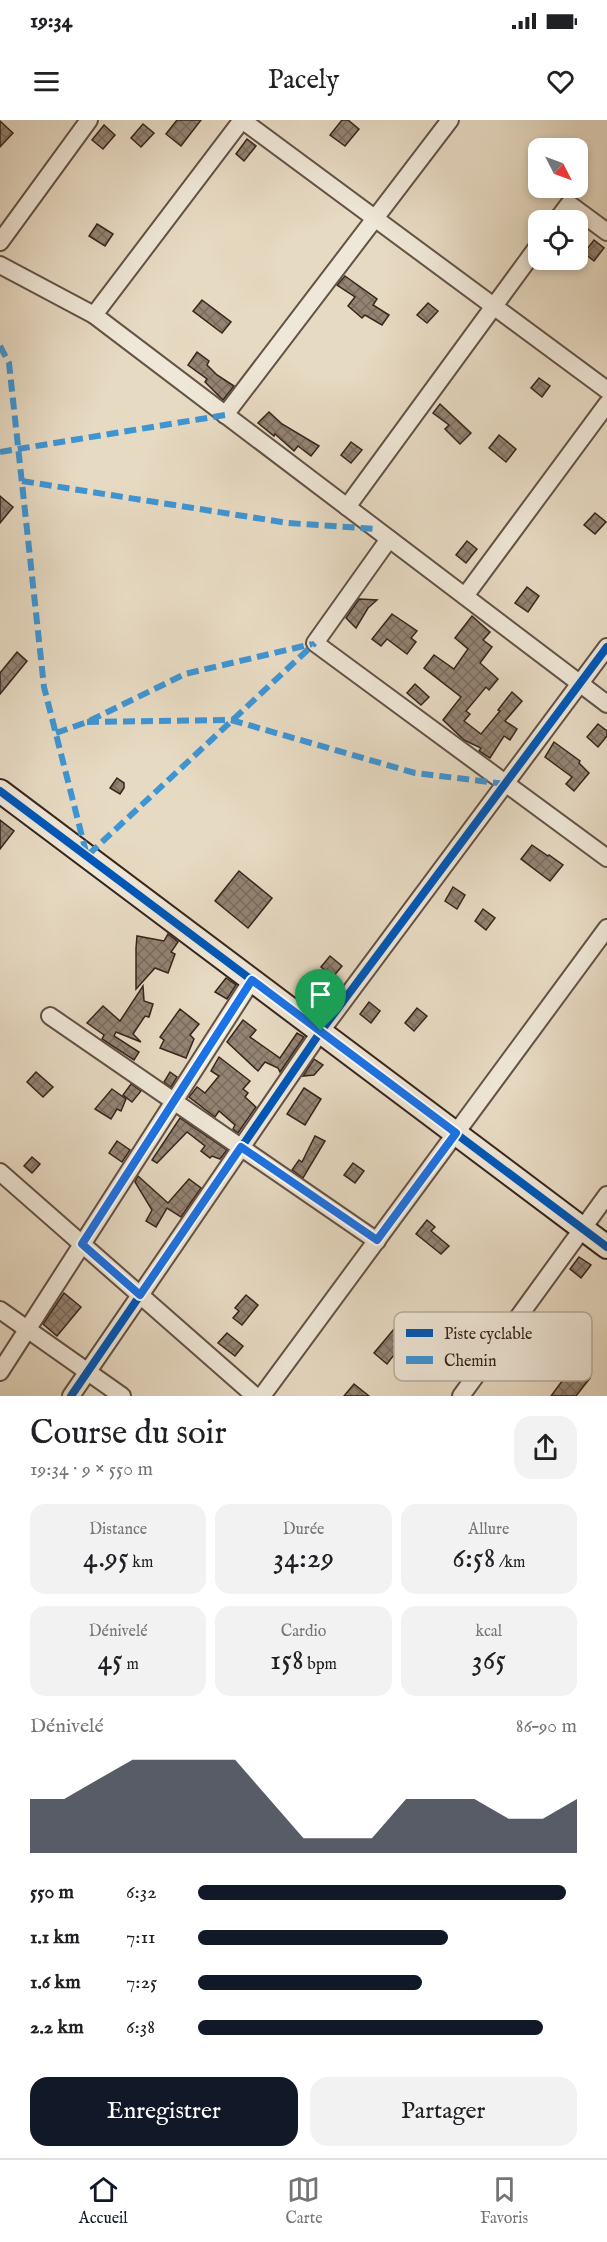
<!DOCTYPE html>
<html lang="fr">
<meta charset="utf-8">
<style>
:root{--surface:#fff;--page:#f2f2f2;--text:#202124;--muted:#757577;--line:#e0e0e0;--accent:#111827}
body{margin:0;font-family:"IM FELL English",serif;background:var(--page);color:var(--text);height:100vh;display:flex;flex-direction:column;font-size:22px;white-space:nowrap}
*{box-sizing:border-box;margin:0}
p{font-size:20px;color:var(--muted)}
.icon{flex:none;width:33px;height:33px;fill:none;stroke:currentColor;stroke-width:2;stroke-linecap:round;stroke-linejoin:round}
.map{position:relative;height:1276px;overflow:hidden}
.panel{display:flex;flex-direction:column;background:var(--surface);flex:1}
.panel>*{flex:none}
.needle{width:39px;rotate:132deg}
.fabs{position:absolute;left:528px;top:18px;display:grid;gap:12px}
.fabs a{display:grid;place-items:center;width:60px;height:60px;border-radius:12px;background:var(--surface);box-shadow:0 3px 9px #0003;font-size:30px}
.pin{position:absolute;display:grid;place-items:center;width:51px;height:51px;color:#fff;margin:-62px -26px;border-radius:50% 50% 50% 0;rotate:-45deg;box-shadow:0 0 6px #0007}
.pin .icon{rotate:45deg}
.round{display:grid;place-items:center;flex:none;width:63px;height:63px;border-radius:18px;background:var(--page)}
.summary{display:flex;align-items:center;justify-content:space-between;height:102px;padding:0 30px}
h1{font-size:33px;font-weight:600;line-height:45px}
.metrics{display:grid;grid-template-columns:repeat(3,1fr);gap:9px;height:102px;padding:6px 30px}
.metrics div{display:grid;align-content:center;border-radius:15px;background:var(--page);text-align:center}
.metrics b{font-size:30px;font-weight:600}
.metrics small{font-size:16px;font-weight:400}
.metrics p{font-size:16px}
.chart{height:168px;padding:12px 30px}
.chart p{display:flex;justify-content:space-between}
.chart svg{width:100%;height:108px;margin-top:6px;fill:var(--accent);opacity:.7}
.cta{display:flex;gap:12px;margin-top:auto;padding:12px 30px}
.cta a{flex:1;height:69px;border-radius:18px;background:var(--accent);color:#fff;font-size:24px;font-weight:600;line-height:69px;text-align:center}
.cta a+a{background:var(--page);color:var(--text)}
ul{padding:0 30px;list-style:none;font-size:20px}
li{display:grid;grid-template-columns:96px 72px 1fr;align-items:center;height:45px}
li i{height:15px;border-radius:8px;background:var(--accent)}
.status{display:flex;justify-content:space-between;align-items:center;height:42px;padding:0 30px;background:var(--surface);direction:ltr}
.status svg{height:16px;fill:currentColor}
header{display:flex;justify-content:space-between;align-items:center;height:78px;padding:0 30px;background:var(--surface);font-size:27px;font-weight:600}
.dock{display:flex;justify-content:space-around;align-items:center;height:84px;border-top:2px solid var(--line);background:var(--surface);font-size:16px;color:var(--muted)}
.dock a{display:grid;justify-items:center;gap:3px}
.dock .current{color:var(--accent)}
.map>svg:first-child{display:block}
.building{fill:url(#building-cross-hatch);stroke:#37251c;stroke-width:1.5}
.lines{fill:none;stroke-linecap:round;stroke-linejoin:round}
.street-casing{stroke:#635246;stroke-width:20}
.secondary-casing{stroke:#37251c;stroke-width:26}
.street{stroke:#efe7d7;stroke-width:16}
.secondary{stroke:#efe7d7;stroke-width:22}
.quiet{stroke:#3e95d4;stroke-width:6;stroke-dasharray:12 6;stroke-linecap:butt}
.cycleway-casing{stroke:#efe7d7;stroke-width:11}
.cycleway{stroke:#0057b8;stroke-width:8}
.route-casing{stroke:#fff;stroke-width:12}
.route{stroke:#1a73e8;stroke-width:8}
.key{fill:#efe7d7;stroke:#b8ad9f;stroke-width:1.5}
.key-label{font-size:16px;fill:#37251c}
</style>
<div class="status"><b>19:34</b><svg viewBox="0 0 49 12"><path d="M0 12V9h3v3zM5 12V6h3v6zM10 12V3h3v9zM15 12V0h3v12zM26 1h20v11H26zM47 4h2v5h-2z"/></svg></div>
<header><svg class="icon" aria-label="menu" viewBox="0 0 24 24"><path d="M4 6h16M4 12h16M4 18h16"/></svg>Pacely<svg class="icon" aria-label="heart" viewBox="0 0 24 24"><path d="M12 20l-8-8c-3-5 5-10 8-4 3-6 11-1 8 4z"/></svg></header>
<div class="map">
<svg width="607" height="1276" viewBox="0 0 607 1276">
<defs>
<pattern id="building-cross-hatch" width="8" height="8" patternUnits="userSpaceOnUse" patternTransform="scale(1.5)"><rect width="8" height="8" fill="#938372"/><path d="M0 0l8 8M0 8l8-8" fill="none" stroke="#796b5d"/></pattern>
</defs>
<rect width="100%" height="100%" fill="#e7dac2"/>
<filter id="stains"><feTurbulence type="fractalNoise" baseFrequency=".00333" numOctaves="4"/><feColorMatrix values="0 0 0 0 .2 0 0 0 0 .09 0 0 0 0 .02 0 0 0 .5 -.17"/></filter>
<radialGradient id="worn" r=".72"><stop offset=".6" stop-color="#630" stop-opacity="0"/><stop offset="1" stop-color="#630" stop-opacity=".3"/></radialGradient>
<!-- building -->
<g class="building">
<path d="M177,0h24l-20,26 -15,-12z"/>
<path d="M342,0h6l11,9 -14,17 -15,-11z"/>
<path d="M0,1l13,12 -13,14z"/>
<path d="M143,4l11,9 -13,14 -10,-9z"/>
<path d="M104,5l11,10 -12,14 -11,-9z"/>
<path d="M247,19l9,7 -12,15 -8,-7z"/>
<path d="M97,104l16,10 -8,12 -16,-10z"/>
<path d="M594,120l10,8 -10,13 -10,-8z"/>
<path d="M345,156l32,23 -4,6 16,10 -7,10 -17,-10 -3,3 -14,-12 7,-9 -18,-12z"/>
<path d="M202,180l29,22 -9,11 -29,-22z"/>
<path d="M428,183l10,8 -11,12 -10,-8z"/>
<path d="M197,232l12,9 -2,4 10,10 17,11 -11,14 -18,-18 2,-3 -19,-14z"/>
<path d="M539,258l11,8 -8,11 -11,-9z"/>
<path d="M440,284l31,29 -11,11 -15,-15 4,-4 -16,-12z"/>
<path d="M269,292l13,12 37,22 -8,10 -13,-10 -4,5 -19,-17 -1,2 -16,-13z"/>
<path d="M499,315l17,14 -10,13 -17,-14z"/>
<path d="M351,322l11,8 -11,13 -10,-8z"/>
<path d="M0,376l13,11 -13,16z"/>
<path d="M595,393l11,9 -11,12 -11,-9z"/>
<path d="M467,421l10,8 -11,14 -10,-8z"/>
<path d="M527,467l12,9 -11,16 -13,-9z"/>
<path d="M359,479l18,1 -9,8 -12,20 -10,-10z"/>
<path d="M392,494l25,17 -6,7 5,4 -9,12 -20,-15 -6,7 -9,-7z"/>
<path d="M472,496l18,16 -7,8 9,7 -12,16 18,16 -9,11 -3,-3 -20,24 4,3 -6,7 17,13 19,-23 -2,-1 14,-18 10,9 -17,20 12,8 -7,11 -6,-4 -14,22 -11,-7 2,-3 -17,-8 -21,-20 18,-23 -37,-29 10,-13 20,14 14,-20 -13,-11z"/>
<path d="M17,532l10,9 -27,33v-21z"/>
<path d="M415,564l14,13 -8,8 -14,-12z"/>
<path d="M598,604l9,7v5l-9,11 -11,-10z"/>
<path d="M554,622l26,19 -1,2 10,10 -15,18 -8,-7 6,-7 -27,-20z"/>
<path d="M117,658l7,5v5l-4,6 -10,-6z"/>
<path d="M0,700l14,11 -14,18z"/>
<path d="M532,725l16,11 1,-1 14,10 -13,16 -29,-22z"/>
<path d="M239,751l33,27 -24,30 -33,-27z"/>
<path d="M453,767l12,8 -8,14 -12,-8z"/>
<path d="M483,789l12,9 -9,12 -11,-9z"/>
<path d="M168,814l10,8 -7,10 4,2 -7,19 -13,-5 -19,21v-41l1,-12 27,5z"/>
<path d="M330,836l12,10 -9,11 -12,-10z"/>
<path d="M226,858l10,7 -9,14 -12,-7z"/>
<path d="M143,866l1,15 9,3 -4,13 -4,-1 -12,18 8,8 -25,-10 -2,4 25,16 -5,8 -32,-21 2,-4 -17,-12 16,-17 17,15z"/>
<path d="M369,882l11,9 -9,12 -11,-9z"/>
<path d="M417,888l10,8 -13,15 -9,-8z"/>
<path d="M180,889l19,15 -9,11 4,4 -8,19 -26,-10 4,-8 -4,-3z"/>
<path d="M243,900l13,10 -6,7 30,21 17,-25 7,4 -24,35 -2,-4 -13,-6 -7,9 -31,-29z"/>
<path d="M219,937l31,24 -7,8 5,4 -3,4 11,10 -18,26 -5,-4 2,-4 -16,-14 -4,6 -26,-20 8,-10 8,6 14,-17 -8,-5z"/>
<path d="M314,939l9,6 -9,10 -11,1z"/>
<path d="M36,952l17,15 -10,10 -16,-15z"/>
<path d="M170,952l7,5 -6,10 -7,-5z"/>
<path d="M131,964l10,7 -9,11 -9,-7z"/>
<path d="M304,968l17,11 -16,26 -18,-11z"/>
<path d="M112,969l14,10 -5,12 -4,-2 -6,10 -16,-10z"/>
<path d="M180,998l47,32 -7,9 -8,-3 -2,2 -9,-7 4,-5 -18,-14 -30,31 -5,-3z"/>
<path d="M315,1016l10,5 -22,37 -11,-8 7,-10 3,2z"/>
<path d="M117,1021l13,9 -8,12 -13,-9z"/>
<path d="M32,1037l8,7 -8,9 -8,-7z"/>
<path d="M353,1043l11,8 -9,12 -11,-8z"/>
<path d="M138,1056l30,27 21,-24 12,9 -20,29 -14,-9 -11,19 -10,-6 6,-11 -17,-28z"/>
<path d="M427,1100l8,7 -4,4 18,15 -8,8 -25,-20z"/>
<path d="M579,1137l12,8 -10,13 -11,-9z"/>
<path d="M64,1173l17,14 -24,29 -14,-12z"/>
<path d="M246,1175l12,10 -16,20 -9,-7 6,-7 -4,-3z"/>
<path d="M405,1196l12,9 -30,39 -13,-11z"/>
<path d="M227,1213l16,13 -8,10 -17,-13z"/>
<path d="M574,1245l16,13 -14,18h-25z"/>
<path d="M354,1264l15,12h-25z"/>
</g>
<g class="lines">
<defs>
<g id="street">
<path d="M242,0l365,270"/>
<path d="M557,100l12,-16 38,28"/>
<path d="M0,122l89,-122"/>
<path d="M0,145l94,50 513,389"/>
<path d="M94,195l148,-195"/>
<path d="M225,295l225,-295"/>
<path d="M347,387l191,-261"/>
<path d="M389,419l-74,104 292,215"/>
<path d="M465,476l142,-192"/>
<path d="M50,896l327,225"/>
<path d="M0,1052l255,224"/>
<path d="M0,1190l122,86"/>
<path d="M0,1252l252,-392"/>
<path d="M71,1276l250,-365 286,-384"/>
<path d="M262,1276l345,-468"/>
<path d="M461,1276l146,-201"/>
</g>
<path id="secondary" d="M0,671l607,456"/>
</defs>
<!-- street casing -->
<use href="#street" class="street-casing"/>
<!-- secondary casing -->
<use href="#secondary" class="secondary-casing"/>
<!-- street -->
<use href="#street" class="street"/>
<!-- secondary -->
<use href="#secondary" class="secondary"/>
<!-- quiet -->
<g class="quiet">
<path d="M0,226l9,17 35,324 43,169 228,-213"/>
<path d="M0,332l225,-37"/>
<path d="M22,361l266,42 87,6"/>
<path d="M87,602l144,-2 184,53 91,11"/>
<path d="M56,613l31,-11 98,-48 127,-30"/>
</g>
<defs>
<g id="cycleway">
<path d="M0,671l607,456"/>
<path d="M71,1276l250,-365 286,-384"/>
</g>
</defs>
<!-- cycleway casing -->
<use href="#cycleway" class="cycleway-casing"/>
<!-- cycleway -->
<use href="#cycleway" class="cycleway"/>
</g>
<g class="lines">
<defs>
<path id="route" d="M252,860l204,153 -79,107 -136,-93 -101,148 -58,-51z"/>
</defs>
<!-- route casing -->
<use href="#route" class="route-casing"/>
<!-- route -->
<use href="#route" class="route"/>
</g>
<!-- legend -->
<rect x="394" y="1192" width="198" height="69" rx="9" class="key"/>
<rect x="406" y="1209" width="27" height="8" fill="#0057b8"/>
<rect x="406" y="1236" width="27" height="8" fill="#3e95d4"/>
<g class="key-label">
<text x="444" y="1219">Piste cyclable</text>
<text x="444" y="1246">Chemin</text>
</g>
<rect width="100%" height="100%" filter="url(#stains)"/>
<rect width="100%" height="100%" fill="url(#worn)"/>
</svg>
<div class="fabs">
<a><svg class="needle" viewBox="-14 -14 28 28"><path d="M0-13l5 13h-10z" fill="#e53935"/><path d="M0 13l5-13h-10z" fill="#757577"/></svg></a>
<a><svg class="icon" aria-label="locate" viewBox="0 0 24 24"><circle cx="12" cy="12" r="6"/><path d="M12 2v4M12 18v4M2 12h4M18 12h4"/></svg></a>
</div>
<div class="pin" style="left:321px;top:911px;background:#1e9e55"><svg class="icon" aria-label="arrive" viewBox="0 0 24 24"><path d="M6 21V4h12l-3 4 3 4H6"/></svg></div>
</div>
<section class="panel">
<div class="summary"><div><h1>Course du soir</h1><p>19:34 · 9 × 550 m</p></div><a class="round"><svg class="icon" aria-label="share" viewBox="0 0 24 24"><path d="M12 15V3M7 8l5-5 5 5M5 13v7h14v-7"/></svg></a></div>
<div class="metrics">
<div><p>Distance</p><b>4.95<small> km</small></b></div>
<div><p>Durée</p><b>34:29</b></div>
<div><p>Allure</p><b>6:58<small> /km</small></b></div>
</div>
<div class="metrics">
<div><p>Dénivelé</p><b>45<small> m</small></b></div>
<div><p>Cardio</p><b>158<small> bpm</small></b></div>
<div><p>kcal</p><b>365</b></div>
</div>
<div class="chart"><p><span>Dénivelé</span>86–90 m</p>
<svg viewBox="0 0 160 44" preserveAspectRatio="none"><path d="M0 44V22L10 22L20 14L30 6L40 6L50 6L60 6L70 22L80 38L90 38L100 38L110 22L120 22L130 22L140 30L150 30L160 22V44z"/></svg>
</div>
<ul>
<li><b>550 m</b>6:32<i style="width:97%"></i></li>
<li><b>1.1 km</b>7:11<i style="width:66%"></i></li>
<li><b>1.6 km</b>7:25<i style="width:59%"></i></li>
<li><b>2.2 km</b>6:38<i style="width:91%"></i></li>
</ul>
<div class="cta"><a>Enregistrer</a><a>Partager</a></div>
</section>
<nav class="dock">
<a class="current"><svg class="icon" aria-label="home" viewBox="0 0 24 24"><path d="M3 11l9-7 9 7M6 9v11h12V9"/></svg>Accueil</a>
<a><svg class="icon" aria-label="map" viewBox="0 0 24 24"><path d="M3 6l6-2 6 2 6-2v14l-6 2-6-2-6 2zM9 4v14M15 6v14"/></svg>Carte</a>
<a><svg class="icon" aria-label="saved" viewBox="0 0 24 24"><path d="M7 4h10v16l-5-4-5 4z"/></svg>Favoris</a>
</nav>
